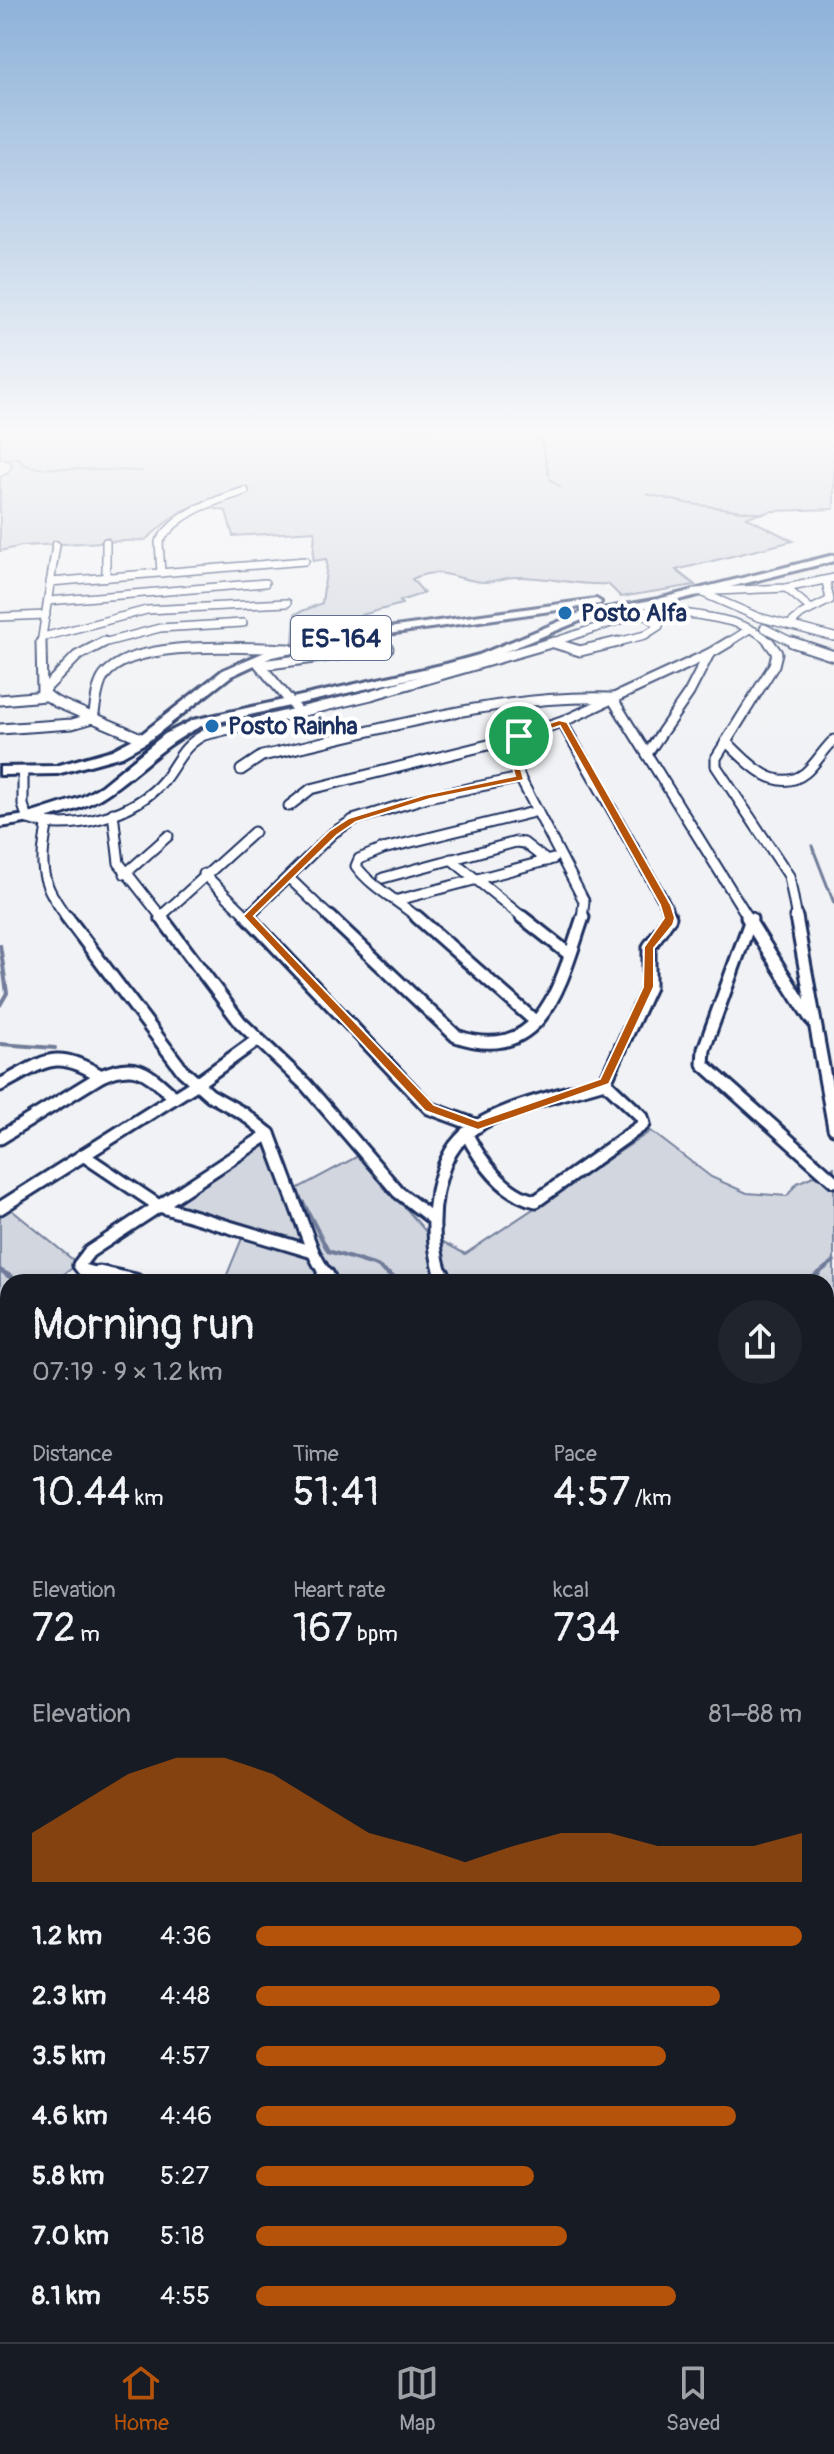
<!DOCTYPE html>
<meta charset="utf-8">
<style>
:root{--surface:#171b24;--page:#20242c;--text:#f1f3f6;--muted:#9ea1a6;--line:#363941;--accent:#b45309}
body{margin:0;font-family:Pangolin,sans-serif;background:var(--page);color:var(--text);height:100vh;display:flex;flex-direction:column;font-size:30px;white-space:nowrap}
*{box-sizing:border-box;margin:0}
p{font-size:26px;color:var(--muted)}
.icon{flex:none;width:44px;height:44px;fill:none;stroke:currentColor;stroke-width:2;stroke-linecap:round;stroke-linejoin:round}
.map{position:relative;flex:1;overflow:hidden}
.details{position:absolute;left:0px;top:1274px;width:834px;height:1068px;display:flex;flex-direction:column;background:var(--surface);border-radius:24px 24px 0 0;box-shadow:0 4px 12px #0003}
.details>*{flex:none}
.pin{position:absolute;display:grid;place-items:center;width:68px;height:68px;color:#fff;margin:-34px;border:4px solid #fff;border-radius:50%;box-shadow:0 2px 8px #0007}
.round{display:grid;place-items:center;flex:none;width:84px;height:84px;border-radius:42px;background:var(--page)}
.headline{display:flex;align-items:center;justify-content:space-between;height:136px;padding:0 32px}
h1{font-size:44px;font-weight:600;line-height:60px}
.metrics{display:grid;grid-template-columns:repeat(3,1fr);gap:12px;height:136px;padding:8px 32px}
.metrics div{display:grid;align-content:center}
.metrics b{font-size:40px;font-weight:600}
.metrics small{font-size:22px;font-weight:400}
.metrics p{font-size:22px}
.chart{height:224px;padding:16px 32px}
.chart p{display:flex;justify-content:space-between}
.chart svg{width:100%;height:144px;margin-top:8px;fill:var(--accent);opacity:.7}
ul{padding:0 32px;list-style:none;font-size:26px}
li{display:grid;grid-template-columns:128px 96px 1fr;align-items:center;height:60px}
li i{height:20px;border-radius:10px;background:var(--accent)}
.tab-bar{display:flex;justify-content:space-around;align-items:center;height:112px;border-top:2px solid var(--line);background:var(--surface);font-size:22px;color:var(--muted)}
.tab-bar a{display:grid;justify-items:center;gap:4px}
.tab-bar .selected{color:var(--accent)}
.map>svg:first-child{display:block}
.green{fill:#d2d6df;stroke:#76829e;stroke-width:2}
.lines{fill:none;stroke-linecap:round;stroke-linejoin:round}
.stream-far4{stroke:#707c9a;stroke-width:2}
.stream-far3{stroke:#707c9a;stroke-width:3}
.stream-far2{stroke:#707c9a;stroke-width:4}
.stream-far1{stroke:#707c9a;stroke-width:5}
.stream{stroke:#707c9a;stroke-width:6}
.minor-far3-casing{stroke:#1b2f5e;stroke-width:10}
.minor-far2-casing{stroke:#1b2f5e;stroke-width:13}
.minor-far1-casing{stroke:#1b2f5e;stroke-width:17}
.minor-casing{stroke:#1b2f5e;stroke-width:21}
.highway-casing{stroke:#1b2f5e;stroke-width:6}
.minor-far3{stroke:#fff;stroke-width:7}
.minor-far2{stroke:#fff;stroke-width:9}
.minor-far1{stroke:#fff;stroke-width:11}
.minor{stroke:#fff;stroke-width:15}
.highway{fill:#fff;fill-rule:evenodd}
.route{fill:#b45309;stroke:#fff;stroke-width:2;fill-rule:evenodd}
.poi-dot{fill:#1f6fb2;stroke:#fff;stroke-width:3}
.labels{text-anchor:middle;stroke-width:8;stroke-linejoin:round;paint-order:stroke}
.far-poi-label{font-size:24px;font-weight:bold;fill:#1b2f5e;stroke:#fff;text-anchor:start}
.shield{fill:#fff;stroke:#5f6d8e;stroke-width:2}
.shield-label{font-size:26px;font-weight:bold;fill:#1b2f5e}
</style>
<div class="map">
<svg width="834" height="2342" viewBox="0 0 834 2342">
<rect width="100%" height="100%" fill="#f1f2f5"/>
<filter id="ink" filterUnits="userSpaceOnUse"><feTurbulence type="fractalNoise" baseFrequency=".0125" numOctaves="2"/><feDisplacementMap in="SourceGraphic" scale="16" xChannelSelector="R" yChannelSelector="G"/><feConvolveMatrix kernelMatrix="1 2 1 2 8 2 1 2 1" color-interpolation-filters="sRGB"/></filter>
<g filter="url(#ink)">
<!-- green -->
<g class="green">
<path d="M0,431h834v78l-61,2 -27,6 47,24 -117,29 19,15 -74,12 -13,-13c-31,2 -61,-8 -93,-7 -10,0 -20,5 -30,5 -27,-1 -45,-17 -73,-3l12,14 -24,8 2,3 -44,12 7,14 -72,13 2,-29 27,-11 5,-39 -1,-5 -13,2 2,-30 -82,5 -7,-25c-43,-12 -50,5 -81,29l-123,6 -22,5v-74l8,-4 5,-10 -13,-5z"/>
<path d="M651,1131l60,46 36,16 40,3 10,-13 37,-16v1175h-834v-31l8,-21v44h818v-1052h-602l21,-51 -78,-22 99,-69 27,51 67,-36 67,78 38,21z"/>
<path d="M3,1203l75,61 -25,18h-45v817l-8,9v-903z"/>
</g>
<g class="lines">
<!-- stream-far4 -->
<g class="stream-far4">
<path d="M539,431l10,44"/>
<path d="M0,459l20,-1 2,6 15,4 105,3"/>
<path d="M550,479l10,8"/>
<path d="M647,494l38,9 79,11"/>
</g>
<!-- stream-far3 -->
<path class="stream-far3" d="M812,846l22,57"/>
<!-- stream-far2 -->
<g class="stream-far2">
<path d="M0,945l7,48 -7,12"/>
<path d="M0,1044l55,4"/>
<path d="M303,1202l25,49 49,15 14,10"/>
<path d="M0,1270l9,6"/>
<path d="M815,1276l19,-15"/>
</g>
<!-- stream-far1 -->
<g class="stream-far1">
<path d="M6,1274l13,8"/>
<path d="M388,1274l12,8"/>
<path d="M807,1282l11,-8"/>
<path d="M0,1600l8,-13"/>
</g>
<!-- stream -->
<g class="stream">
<path d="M0,2056l8,10"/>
<path d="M0,2325l8,-45"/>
</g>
<defs>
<g id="minor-far3">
<path d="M106,542v36"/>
<path d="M161,573l-2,-31c20,-31 53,-40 86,-51"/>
<path d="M50,582l255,-21"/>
<path d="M786,588l25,21"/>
<path d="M694,592l92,-4 48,-10"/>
<path d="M705,594l53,23 76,20"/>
<path d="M48,601l217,-18"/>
<path d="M650,606c37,12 93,7 121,38"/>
<path d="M0,617l46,-2"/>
<path d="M789,625l13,-11 28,-14 -4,-19"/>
<path d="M764,628l32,16"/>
<path d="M43,637l104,-27 140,-7"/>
<path d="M41,644l15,-99"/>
<path d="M99,644l61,-16 83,-5"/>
<path d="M547,644l107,-35"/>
<path d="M610,644l35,-9 14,-9 -14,-12"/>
<path d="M726,644l22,-14"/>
</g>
<g id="minor-far2">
<path d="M41,642l1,50 14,10 87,37"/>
<path d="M769,642l8,11 -3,12 -58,93v8l73,110 8,43"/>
<path d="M792,642l42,14"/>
<path d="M554,643l26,8 38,-9"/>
<path d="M259,664l39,47"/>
<path d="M262,665l126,-17"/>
<path d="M42,692l35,-36 27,-14"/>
<path d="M612,698l137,221"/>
<path d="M0,700l45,-4"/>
<path d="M562,722l104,183 4,14"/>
<path d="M0,729l72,-5 21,-6c3,-13 3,-31 11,-42 28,-38 141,-28 185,-27"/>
<path d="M508,740l12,38 64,123 -2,18"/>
<path d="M726,741c19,19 50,55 79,32 11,-9 18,-23 29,-33"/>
<path d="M647,754l42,-61 20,-39"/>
<path d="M241,770l21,-14c116,-25 227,-61 347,-58"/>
<path d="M23,773v32l5,14c43,14 107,-4 136,-39 14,-18 18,-34 40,-45l167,-40 183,-53"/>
<path d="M289,806l22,-17 197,-49 54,-18 147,-68 20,-12"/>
<path d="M113,813l6,50 44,56"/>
<path d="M47,826c-8,46 -6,55 21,93"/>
<path d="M451,859l74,60"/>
<path d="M125,874l43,-38"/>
<path d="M204,874l46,45"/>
<path d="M289,878l43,41"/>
<path d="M383,878l133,-36 8,1 23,18"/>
<path d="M398,900l155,-41"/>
<path d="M161,916l93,-84"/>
<path d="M248,916l85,-83 20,-13 75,-23 92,-19"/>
<path d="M419,919c-21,-19 -47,-31 -63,-53l3,-7 24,-10 155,-38"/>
</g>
<g id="minor-far1">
<path d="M67,917l116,154 27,24 34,19 25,20 44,118 13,24"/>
<path d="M161,917l79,105 66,63 92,107 35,27"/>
<path d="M248,917l181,191 49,18"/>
<path d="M330,917l126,119c88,31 106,-58 127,-119"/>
<path d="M417,917l119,105"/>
<path d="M522,917l47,37"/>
<path d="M747,917l64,102"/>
<path d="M796,917l38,211"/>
<path d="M751,919l-47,130 -1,15 131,117"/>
<path d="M605,1082l44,-95v-40l21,-30"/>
<path d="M0,1085c45,-23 54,-38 101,-9 37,-16 46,-3 73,21"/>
<path d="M466,1133c14,27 38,62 70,68l108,-77 -2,-7 -37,-35"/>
<path d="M0,1138l101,-62"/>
<path d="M83,1155l76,51 154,46"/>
<path d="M0,1208l196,-124 61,-44"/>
<path d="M108,1276l-25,-6 -4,-5 10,-13 180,-118"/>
<path d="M442,1276c-9,-27 -10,-57 -5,-85 4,-17 9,-36 22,-50 29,-33 104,-46 146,-59"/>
</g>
<g id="minor">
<path d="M99,1274l36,8"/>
<path d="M325,1274l4,8"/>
<path d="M441,1274l3,8"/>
</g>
<g id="highway">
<path d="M834,555v6l-176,44 -71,13 -100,41 -34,10 -252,57c-38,19 -57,42 -90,65 -30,22 -75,31 -111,36v-8l26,-4 56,-18 19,-11 64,-52 28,-14 253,-56 33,-9 101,-42 78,-14z"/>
<path d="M596,599l5,3 -1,2 -212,30 -116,23 -41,19 -84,66 -25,14 -65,18 -57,1v-8l56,-1 56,-16 27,-14 84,-66 42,-18 123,-24z"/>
</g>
</defs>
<!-- minor-far3 casing -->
<use href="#minor-far3" class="minor-far3-casing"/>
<!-- minor-far2 casing -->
<use href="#minor-far2" class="minor-far2-casing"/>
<!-- minor-far1 casing -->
<use href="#minor-far1" class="minor-far1-casing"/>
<!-- minor casing -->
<use href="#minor" class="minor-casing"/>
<!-- highway casing -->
<use href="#highway" class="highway-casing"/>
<!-- minor-far3 -->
<use href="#minor-far3" class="minor-far3"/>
<!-- minor-far2 -->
<use href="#minor-far2" class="minor-far2"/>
<!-- minor-far1 -->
<use href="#minor-far1" class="minor-far1"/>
<!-- minor -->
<use href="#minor" class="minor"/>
<!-- highway -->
<use href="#highway" class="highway"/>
</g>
</g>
<!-- sky -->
<linearGradient id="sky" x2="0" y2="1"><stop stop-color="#8eb2d9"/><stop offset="0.57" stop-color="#f9f9fa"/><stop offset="1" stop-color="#f9f9fa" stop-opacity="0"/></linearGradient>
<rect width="834" height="759" fill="url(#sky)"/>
<!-- route -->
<path class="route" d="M559,720l8,2 104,183 4,13 -2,7 -19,23v39l-45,97 -131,46 -53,-19 -182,-195 86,-85 20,-13 75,-23 91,-19 -10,-38zM560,726l100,179 4,13 -20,29 -1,40 -43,92 -122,42 -44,-16 -180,-189 83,-81 19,-13 74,-23 94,-19 -11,-39z"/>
<!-- markers -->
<g class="poi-dot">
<circle cx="565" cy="613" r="8"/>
<circle cx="212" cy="726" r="8"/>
</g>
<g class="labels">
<!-- far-poi labels -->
<g class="far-poi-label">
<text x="581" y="621">Posto Alfa</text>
<text x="228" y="734">Posto Rainha</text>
</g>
<!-- shield labels -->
<rect class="shield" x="291" y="616" width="100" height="44" rx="6"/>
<g class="shield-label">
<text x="341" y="647">ES-164</text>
</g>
</g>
</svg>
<div class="pin" style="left:519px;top:736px;background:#1e9e55"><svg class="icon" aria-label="arrive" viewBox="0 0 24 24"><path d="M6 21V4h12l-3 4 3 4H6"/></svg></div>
<section class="details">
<div class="headline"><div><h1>Morning run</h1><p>07:19 · 9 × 1.2 km</p></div><a class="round"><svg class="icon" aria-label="share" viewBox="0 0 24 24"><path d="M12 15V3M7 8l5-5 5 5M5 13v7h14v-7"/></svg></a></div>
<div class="metrics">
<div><p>Distance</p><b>10.44<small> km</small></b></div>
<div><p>Time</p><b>51:41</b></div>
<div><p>Pace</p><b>4:57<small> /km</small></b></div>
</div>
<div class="metrics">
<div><p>Elevation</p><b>72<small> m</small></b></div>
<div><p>Heart rate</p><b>167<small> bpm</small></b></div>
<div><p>kcal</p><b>734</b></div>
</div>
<div class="chart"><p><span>Elevation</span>81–88 m</p>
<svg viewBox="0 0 160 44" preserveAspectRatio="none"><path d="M0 44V29L10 20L20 11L30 6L40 6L50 11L60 20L70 29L80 33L90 38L100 33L110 29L120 29L130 33L140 33L150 33L160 29V44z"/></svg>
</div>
<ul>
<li><b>1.2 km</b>4:36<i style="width:100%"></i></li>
<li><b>2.3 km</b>4:48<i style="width:85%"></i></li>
<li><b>3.5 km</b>4:57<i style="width:75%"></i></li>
<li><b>4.6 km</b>4:46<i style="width:88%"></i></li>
<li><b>5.8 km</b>5:27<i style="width:51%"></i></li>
<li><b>7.0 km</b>5:18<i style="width:57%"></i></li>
<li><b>8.1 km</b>4:55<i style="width:77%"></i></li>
</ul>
</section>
</div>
<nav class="tab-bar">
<a class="selected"><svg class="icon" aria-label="home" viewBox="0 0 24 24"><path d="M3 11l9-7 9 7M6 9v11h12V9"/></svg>Home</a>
<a><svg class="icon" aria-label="map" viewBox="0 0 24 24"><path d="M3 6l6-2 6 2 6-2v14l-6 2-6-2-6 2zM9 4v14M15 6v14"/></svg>Map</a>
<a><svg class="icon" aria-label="saved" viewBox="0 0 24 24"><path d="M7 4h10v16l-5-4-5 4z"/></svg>Saved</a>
</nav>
